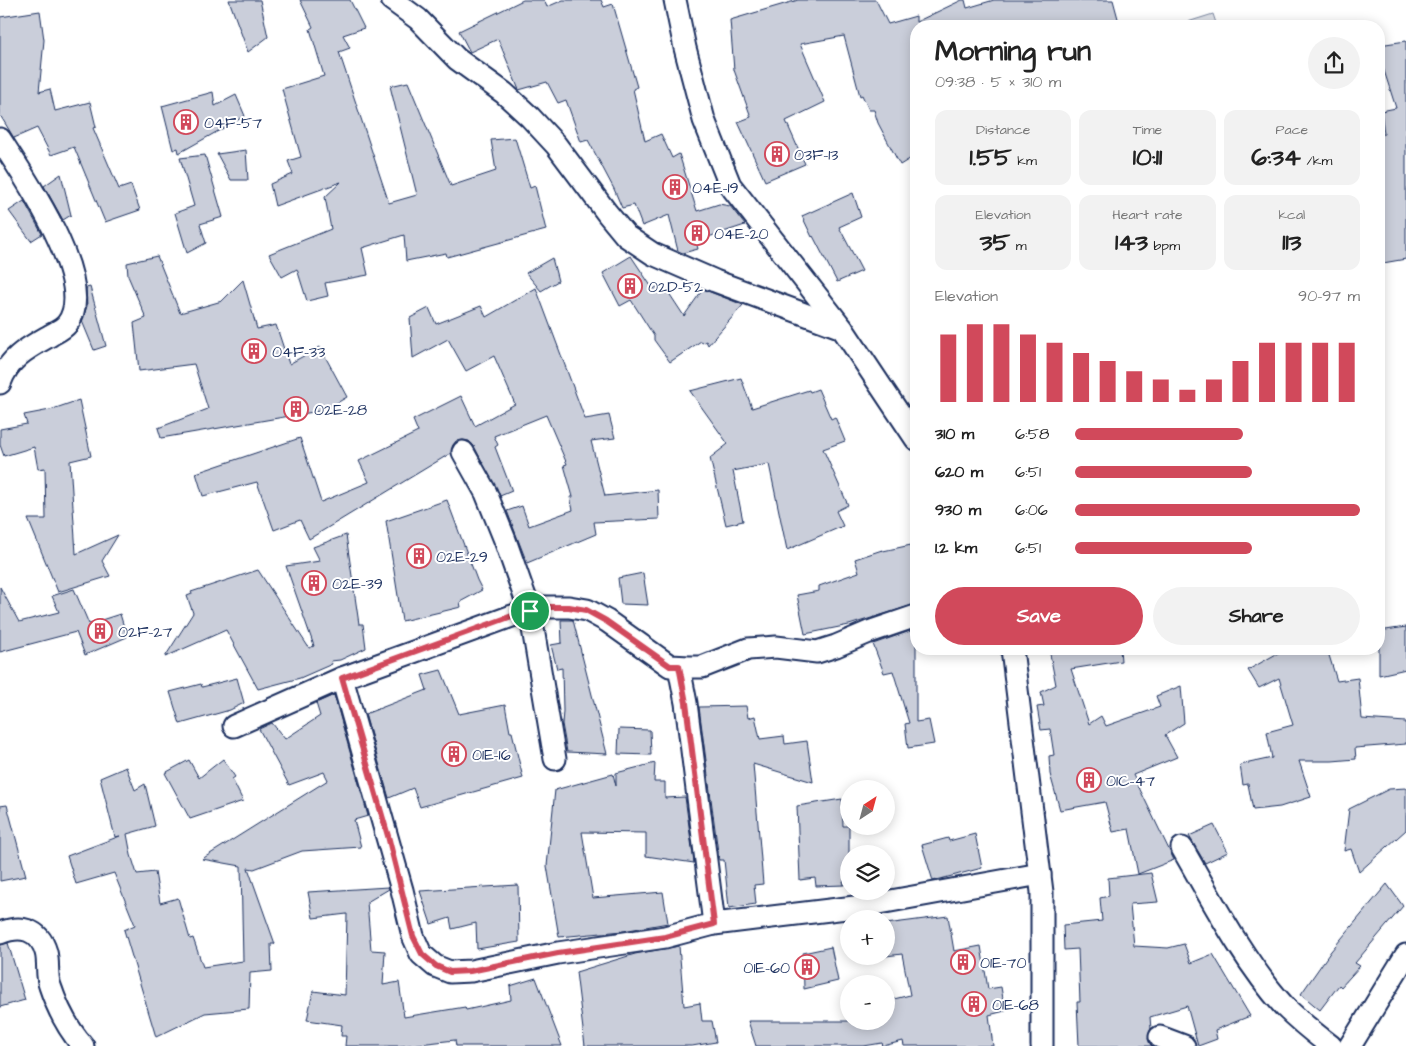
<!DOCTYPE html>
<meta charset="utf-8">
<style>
:root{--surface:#fff;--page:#f2f2f2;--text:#222;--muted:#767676;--accent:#d1495b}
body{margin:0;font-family:"Architects Daughter",sans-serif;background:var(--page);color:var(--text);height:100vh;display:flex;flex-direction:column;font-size:19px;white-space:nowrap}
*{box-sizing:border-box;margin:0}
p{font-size:16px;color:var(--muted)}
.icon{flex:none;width:28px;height:28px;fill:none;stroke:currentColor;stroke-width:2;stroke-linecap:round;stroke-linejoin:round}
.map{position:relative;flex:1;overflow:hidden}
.drawer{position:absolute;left:910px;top:20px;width:475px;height:635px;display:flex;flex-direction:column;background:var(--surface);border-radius:20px;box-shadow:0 2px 12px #0003}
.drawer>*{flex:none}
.needle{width:32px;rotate:36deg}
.controls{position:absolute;left:840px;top:780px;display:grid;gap:10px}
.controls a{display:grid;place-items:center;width:55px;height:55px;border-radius:50%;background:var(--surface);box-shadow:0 2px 12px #0003;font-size:25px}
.pin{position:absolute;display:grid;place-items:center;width:42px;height:42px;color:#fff;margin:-21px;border:2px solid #fff;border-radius:50%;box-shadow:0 1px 5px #0007}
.round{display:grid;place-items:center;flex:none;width:52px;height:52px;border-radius:26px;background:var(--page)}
.summary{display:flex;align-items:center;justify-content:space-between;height:85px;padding:0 25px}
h1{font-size:28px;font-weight:800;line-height:38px}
.metrics{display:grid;grid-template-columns:repeat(3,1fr);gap:8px;height:85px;padding:5px 25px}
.metrics div{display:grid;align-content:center;border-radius:12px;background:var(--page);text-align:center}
.metrics b{font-size:25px;font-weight:800}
.metrics small{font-size:14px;font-weight:400}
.metrics p{font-size:14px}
.chart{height:140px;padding:10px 25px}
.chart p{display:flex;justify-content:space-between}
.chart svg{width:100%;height:90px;margin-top:5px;stroke:var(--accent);stroke-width:6}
.action{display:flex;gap:10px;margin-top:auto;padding:10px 25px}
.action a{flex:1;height:58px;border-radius:30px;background:var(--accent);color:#fff;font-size:20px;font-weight:800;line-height:58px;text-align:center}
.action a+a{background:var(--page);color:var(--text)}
ul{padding:0 25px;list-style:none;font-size:16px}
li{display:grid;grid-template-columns:80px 60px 1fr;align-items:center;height:38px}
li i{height:12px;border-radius:6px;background:var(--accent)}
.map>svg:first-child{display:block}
.green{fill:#dee1e7;stroke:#7c88a2}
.building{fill:#caceda;stroke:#1b2f5e}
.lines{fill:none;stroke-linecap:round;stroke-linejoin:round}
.street-casing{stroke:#1b2f5e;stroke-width:25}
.street{stroke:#fff;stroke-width:21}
.route-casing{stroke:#fff;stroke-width:10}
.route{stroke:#d1495b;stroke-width:6}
.labels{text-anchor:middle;stroke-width:4;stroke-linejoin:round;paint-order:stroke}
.poi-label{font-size:16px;fill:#1b2f5e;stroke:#fff;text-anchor:start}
</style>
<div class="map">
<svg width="1406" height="1046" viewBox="0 0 1406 1046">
<rect width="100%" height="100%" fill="#fff"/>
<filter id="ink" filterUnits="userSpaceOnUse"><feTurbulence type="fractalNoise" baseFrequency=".02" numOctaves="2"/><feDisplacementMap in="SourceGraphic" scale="10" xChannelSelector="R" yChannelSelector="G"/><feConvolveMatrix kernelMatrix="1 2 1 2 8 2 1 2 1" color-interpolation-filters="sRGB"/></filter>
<g filter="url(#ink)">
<!-- green -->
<path class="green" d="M1213,14l4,12h-42z"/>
<!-- building -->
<g class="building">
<path d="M229,0h31l8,37 -20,15z"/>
<path d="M300,0h50l14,28 -21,7 7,13 -11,4 50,151 28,-8 -27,-109 18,-4 43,104 45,-15 -5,-31 24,-2 15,50 5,-2 11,44 -99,27 -1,-4 -40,8 -2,-26 -42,13 6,27 -43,8 3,13 -21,5 -10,-32 -15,8 -13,-23 62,-25 -6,-32 16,-15 -66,24 -5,-22 23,-10 -5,-13 13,-4 -19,-68 42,-13 -14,-47 3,-2z"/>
<path d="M523,0h21l3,7 16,-7h38l3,7 9,-3 24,83 -4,2 12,52 16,-7 11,24 7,-4 18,57 22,-7 11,2 15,19 -49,16 2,8 -15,4 -5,-2 -9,-36 -27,11 -8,-21 -12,3 -8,-19 -26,-49 -7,2 -15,-42 -8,3 -11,-21 -28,8 -21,-51 -28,13 -11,-21z"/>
<path d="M798,0h78l12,24 28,-8v6l46,-22h3l2,8 27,-8h119l7,26h-204v129l-16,10 -22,-42 -4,-13h-5l-7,-15 -2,1 -16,-60 -44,8 25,58 -39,19 19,43 -40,17 -27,-59 13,-5 -17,-47 -4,-50z"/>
<path d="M40,11l4,29 -5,52 11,-3 5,22 35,-9 6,25 -3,1 26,61 12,-4 9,25 -35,12 -31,-75 -23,8 -14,-27 -23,10 -14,-23v-98z"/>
<path d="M1406,41v218l-23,4 -4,-15v-113l5,-1 -3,-23 15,-3 -17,-53v-10z"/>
<path d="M213,92l2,14 21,-11 9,21 -66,37 -1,-5 -5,2 -11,-44z"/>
<path d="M246,150l2,30h-17l-14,-26z"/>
<path d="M205,155l18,62 -23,7 6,19 -19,10 -12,-40 19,-7 -14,-48z"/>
<path d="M61,174l10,41 -8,5 -19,-34z"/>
<path d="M853,193l8,24 -22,10 23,44 -25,11 -24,-46 -1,1 -10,-21z"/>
<path d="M24,201l18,33 -11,7 -22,-30z"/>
<path d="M157,256l23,57 42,-12 21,-21 14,49 19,-4 13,39 31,-17 27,50 -22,13 -164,28 -3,-10 50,-19 -14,-45 -55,7 -5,-48 12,-5 -18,-42 -1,-13z"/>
<path d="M631,256l22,33 10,-5 21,32 19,-27 40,16 -35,40 -2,-4 -4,2 -1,-2 -31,21 -16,-22v-4l-23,-36 -11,6 -17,-33z"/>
<path d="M552,258l6,23 -17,10 -15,-18z"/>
<path d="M90,287l16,59 -12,4 -12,-29 5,-15 -1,-18z"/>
<path d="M536,288l49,131 24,-4 6,23 -24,3 14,55 53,-6 1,29 -65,3 2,12 -69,29 -20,-52 15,-5 7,20 44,-16 -3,-13h3l-9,-32 3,-1 -21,-49 -52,21 4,9 -3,2 17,44 -12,5 -26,-50 -5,-5 -6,-1 -7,1 -3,4 -2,8 -142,86 -9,-19 -26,10 -17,-48 -54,14 -7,-23 104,-35 21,64 48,-20 -10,-21 59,-29 -5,-12 48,-24 14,30 40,-22 -21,-48 -28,15 -18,-32 -35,19 -3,-40 19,-10 7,16 45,-18 5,11z"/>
<path d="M741,378l11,30 57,-18 1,2 8,-3 13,30 4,-2 10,24 -22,8 25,56 -12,6 7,15 -56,24 -18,-86 -36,7 10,50 -17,4 -16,-67 18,-14 -38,-53z"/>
<path d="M79,400l12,56 -21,5 6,93 42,-19 -16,26 8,15 -52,16 -30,-73h18l-1,-51 -7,1 -4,-22 -30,9 -4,-11v-16l27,-5 -3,-9 26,-5z"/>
<path d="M447,500l30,80 5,10 -22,12 1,5 -59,14 -16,-100z"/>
<path d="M346,535l13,89h4l3,24 -26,12 -9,1 1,3 -32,14 -42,11 -32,-59 -61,27 28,-44 -6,-17 5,-2 -1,-2 67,-22 51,78 5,-2 -28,-80 34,-5 -7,-14z"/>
<path d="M911,545l5,26v33l-67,21 -44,9 -8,-39 22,-4v-5l40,-14 -4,-13 27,-9 1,1z"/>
<path d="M643,573l5,32 -27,-1 -3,-26z"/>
<path d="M0,587l19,35 40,-10 -7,-16 22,-7 15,35 31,-10 7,23 -42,18 -9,-23 -76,20z"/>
<path d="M561,620h12l34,134 -40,-2 -5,-28 1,-13 -1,-43 -5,1 -6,-24 11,-2z"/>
<path d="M1406,627v42l-27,6v-44z"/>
<path d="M916,629v93l13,-2 5,24 -26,4 -3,-24 4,-1 -16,-52 -9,2 -11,-29z"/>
<path d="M1049,649h71l1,12 -50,8 18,55 12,-8 5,10 54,-19 -4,-11 25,-10 3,37 -19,12 12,22 -44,18 41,85 -36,14 -9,-45 -16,3 -8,-30 -45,8 -10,-36 -1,-18 5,-1 -4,-26 -9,1 -4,-23 7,-1 -3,-14 15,-7z"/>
<path d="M1285,649h42l10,32 21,-3 4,41 44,3v22l-51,4 1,11 -24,2h-33l12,36 -31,10 -27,3 -5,-26 -5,1 -3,-20 32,-7 -5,-26 26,-7 -14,-47 -20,10 -11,-18z"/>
<path d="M441,670l18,44 46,-9 5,27h2l11,46 -103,29 -7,-19 -24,10 -24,-84 62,-24 -5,-15z"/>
<path d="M237,678l7,25 -14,7 -50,14 -10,-32 31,-8 1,3z"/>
<path d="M334,695l34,121 -14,4 7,27 -59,4 -48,18 -6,-1 27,76h-4l1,27 -22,2 -1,36 -44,4 -49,24 -32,-107 11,-5 -21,-52 -38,11 -9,-28 53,-20 -5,1 -15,-59 26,-11 9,23 10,-6 10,42 -28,8 4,21 6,19 18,-2 5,31 18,-5 12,41 3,-1 10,29 40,-6 -2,-95 -39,-7 126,-79 -4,-8 -35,13 -30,-56 13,-6 13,16 35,-23 -4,-13z"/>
<path d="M746,706l2,12 7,-2 5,23 24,-3 1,8 22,-3 6,41 -60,-18 10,120 -9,1 2,19 -27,4 -5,-48h-5l-20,-153z"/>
<path d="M619,729l31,1 1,25 -33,-1z"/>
<path d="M223,759l12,18 -3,2 11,22 -53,18 -25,-46 24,-13 10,18z"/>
<path d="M655,763l-1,19h11v16l20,-1 9,66 -48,-7v-23l-64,-1 11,66 70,-6 5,31 -45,8 -64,6 -12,-71 8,-76 58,-16 3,12v-13z"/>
<path d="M1406,788v42l-47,42 -8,-23 -7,2 5,-42 40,-20z"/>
<path d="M842,799l1,27h6v54l-6,1 1,4 -28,1 -1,-8 -15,2 -3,-74z"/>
<path d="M7,805l19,71 -26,5v-75z"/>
<path d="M1214,825l14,27 -23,11 -16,-27z"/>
<path d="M975,834l7,34 -49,13 -11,-36 26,-7 1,3z"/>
<path d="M1151,873l7,29 -28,2 4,42 34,2 16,-4 7,19 22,-9 37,62 -35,14 2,9 -19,7 -11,-40 -37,11 1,12 -3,10 4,7h-73l-2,-44h3l-2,-53 -14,1 -1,-25 39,-4 -2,-23 9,-2 -1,-18z"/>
<path d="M1387,884l16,22 -48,57 5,3 -19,21 -2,-2 -19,25 -19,-16 30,-43z"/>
<path d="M518,885l1,57 -42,7 -1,-26 -24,6 -2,-11 -19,6 -11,-33z"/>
<path d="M388,887l1,2 -22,13 4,48 14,1 -2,34 16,-3 5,35 61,-10 1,3 45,-10 -1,-14 26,-8 26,68h-106l-1,-6 -54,6h-56l1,-10h-5l1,-11 -35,-5 6,-29 32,4 2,-81 -34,4 -5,-26z"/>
<path d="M948,916l6,35 27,-5 7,43 13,-2 4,24 -16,4 4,31h-89l-1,-5 -20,5 -1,-3 -18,3h-108l-8,-25h138v-20l24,-6 -8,-41 -16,2v-32z"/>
<path d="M8,943l17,57 -25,7v-62z"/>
<path d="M679,946l5,60 16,-3 2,18h10l4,21 -24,4h-107l-9,-74 59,-18z"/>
<path d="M831,947l7,34 -34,8 -1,-36z"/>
</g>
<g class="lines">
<defs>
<g id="street">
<path d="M392,0l26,19 39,40 47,34 26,24 26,28 51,68 19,23 27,18 62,27 127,47"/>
<path d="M675,0l10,48 19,72 26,65 112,143 74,111"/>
<path d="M0,139c23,36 99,145 67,185 -4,5 -11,8 -16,11 -23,13 -42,22 -51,48"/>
<path d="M463,452l23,41 19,47 25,71 25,148"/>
<path d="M1012,649l30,243v154"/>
<path d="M679,667l7,36 28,221"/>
<path d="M342,678l60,212 11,46 8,18 14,12 15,6 21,-1 87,-18 107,-16 49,-13 149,-18 177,-32"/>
<path d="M234,726l108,-48 170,-62 32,-9h25l18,3 20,11 63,45 19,1h13l46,-18 28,-2 41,5 19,-6 33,-14 47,-16"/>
<path d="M1182,848c30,52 62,114 102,158 15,15 30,27 47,40"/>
<path d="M0,933c20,-8 39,-5 46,19 3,11 0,23 4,34 7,21 18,43 33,60"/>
<path d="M1160,1037l24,9"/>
<path d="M1350,1046l56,-91"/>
</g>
</defs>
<!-- street casing -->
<use href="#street" class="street-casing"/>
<!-- street -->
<use href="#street" class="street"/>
</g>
</g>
<g class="lines" filter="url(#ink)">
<defs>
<path id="route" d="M544,607h25l17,3 20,11 64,45h9l7,37 28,221 -49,13 -107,16 -88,18 -20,1 -14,-6 -14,-12 -9,-18 -25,-100 -46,-158 170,-62z"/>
</defs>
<!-- route casing -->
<use href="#route" class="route-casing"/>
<!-- route -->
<use href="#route" class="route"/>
</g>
<!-- icons -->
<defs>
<symbol id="building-ring" viewBox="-11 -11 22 22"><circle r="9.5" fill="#fff" stroke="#d1495b" stroke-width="1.5"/><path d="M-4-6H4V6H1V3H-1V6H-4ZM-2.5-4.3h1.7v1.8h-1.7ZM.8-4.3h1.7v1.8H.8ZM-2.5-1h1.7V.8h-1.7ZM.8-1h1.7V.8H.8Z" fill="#d1495b"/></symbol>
</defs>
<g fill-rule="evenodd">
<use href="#building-ring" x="172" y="108" width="28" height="28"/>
<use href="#building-ring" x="763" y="140" width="28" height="28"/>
<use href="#building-ring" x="661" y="173" width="28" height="28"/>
<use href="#building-ring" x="683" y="219" width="28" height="28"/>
<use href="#building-ring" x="616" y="272" width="28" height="28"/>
<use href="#building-ring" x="240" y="337" width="28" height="28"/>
<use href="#building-ring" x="282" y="395" width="28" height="28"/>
<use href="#building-ring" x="405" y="542" width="28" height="28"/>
<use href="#building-ring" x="300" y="569" width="28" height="28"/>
<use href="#building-ring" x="86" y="617" width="28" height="28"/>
<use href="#building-ring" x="440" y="740" width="28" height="28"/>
<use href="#building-ring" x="1075" y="766" width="28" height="28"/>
<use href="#building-ring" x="949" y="948" width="28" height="28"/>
<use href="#building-ring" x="793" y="953" width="28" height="28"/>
<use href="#building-ring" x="960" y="990" width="28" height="28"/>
</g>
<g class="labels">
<!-- poi labels -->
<g class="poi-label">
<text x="204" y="128">04F-57</text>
<text x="794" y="160">03F-13</text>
<text x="692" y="193">04E-19</text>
<text x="714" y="239">04E-20</text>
<text x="648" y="292">02D-52</text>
<text x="272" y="357">04F-33</text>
<text x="314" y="415">02E-28</text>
<text x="436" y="562">02E-29</text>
<text x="332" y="589">02E-39</text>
<text x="118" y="637">02F-27</text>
<text x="472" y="760">01E-16</text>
<text x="1106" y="786">01C-47</text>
<text x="980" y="968">01E-70</text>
<text x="790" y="973" text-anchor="end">01E-60</text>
<text x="992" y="1010">01E-68</text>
</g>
</g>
</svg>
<div class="controls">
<a><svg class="needle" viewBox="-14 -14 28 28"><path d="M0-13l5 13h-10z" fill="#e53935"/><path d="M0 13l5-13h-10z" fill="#767676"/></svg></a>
<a><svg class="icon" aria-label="layers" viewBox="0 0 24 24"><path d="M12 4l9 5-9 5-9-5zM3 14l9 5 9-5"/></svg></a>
<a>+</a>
<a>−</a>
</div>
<div class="pin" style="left:530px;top:611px;background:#1e9e55"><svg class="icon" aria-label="arrive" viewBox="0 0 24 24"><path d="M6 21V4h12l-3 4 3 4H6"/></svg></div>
<section class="drawer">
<div class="summary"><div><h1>Morning run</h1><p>09:38 · 5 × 310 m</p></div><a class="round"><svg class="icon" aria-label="share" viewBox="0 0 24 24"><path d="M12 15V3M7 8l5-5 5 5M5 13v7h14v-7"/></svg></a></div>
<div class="metrics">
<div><p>Distance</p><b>1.55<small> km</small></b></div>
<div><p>Time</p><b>10:11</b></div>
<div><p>Pace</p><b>6:34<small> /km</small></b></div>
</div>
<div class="metrics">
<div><p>Elevation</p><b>35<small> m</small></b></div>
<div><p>Heart rate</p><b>143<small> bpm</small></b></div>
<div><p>kcal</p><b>113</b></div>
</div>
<div class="chart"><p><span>Elevation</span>90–97 m</p>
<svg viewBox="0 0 160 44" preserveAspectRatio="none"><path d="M5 44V11M15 44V6M25 44V6M35 44V11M45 44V15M55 44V20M65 44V24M75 44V29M85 44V33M95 44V38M105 44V33M115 44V24M125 44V15M135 44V15M145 44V15M155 44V15"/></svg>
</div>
<ul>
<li><b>310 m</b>6:58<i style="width:59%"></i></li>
<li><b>620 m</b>6:51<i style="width:62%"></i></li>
<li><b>930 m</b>6:06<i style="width:100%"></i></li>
<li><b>1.2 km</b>6:51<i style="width:62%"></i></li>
</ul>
<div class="action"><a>Save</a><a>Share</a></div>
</section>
</div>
